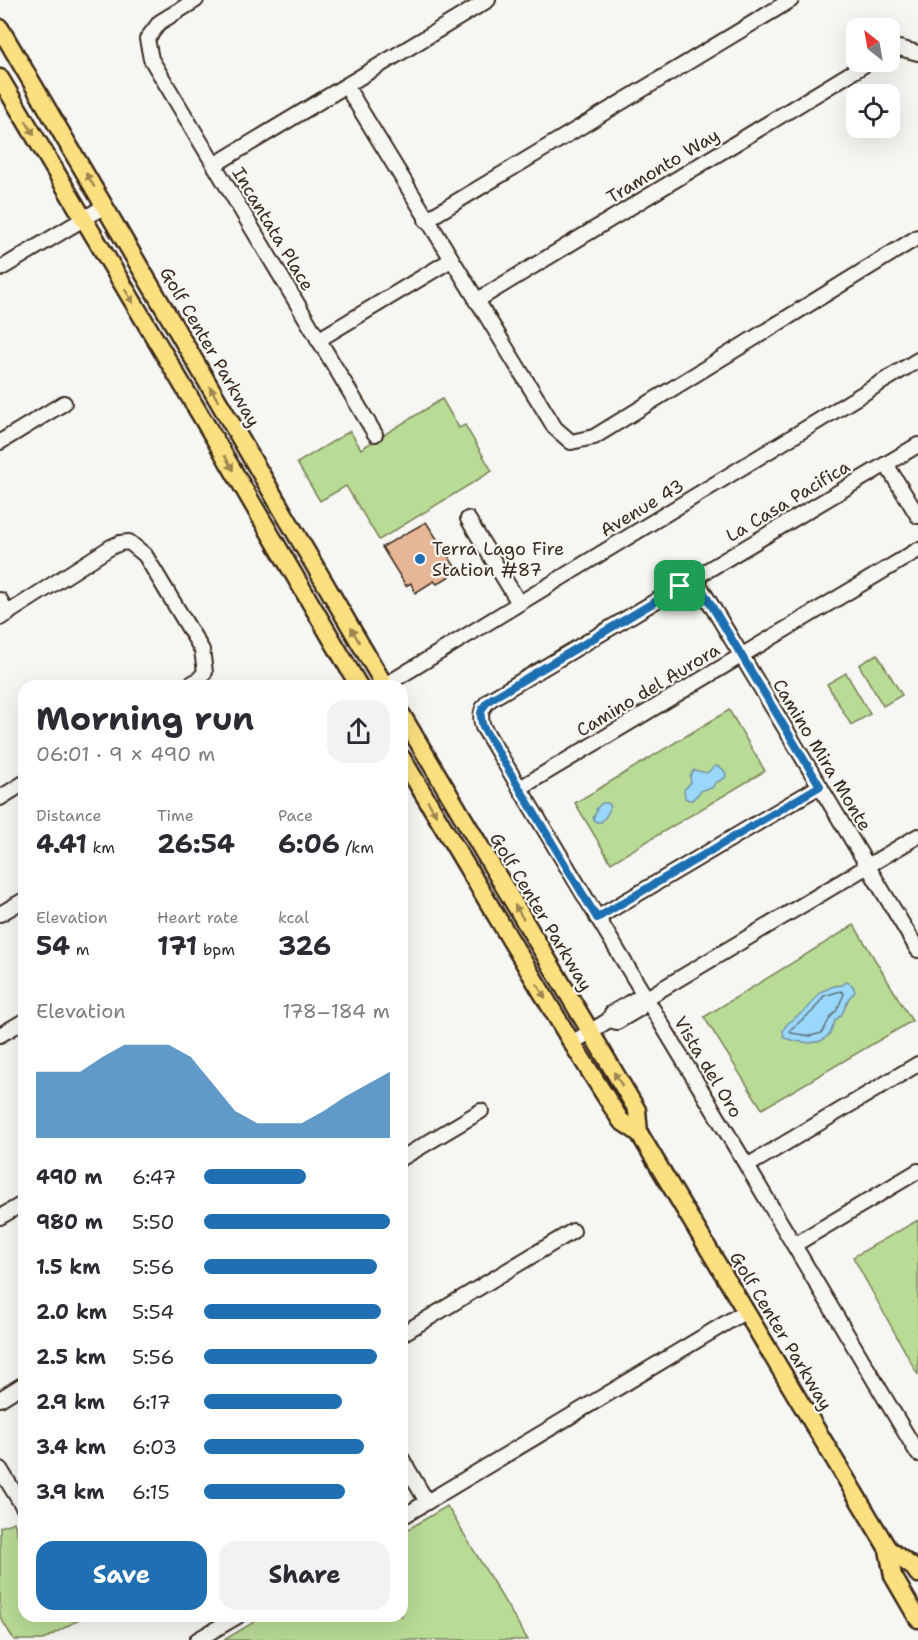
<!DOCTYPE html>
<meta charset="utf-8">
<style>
:root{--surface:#fff;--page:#f2f2f3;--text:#2b2b33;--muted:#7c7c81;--accent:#1f6fb2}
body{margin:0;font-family:"Shantell Sans",sans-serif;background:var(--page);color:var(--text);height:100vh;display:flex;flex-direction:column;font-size:22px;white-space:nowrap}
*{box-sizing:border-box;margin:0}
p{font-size:20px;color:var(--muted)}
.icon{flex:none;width:33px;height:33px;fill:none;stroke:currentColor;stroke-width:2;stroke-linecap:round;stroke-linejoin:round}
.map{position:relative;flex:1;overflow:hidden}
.sheet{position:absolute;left:18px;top:680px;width:390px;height:942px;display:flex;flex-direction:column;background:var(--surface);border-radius:18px;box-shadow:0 6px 24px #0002}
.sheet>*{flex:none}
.needle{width:39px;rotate:329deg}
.controls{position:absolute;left:846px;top:18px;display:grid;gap:12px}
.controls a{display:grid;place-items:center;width:54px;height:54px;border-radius:12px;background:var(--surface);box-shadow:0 6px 24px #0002;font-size:30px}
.pin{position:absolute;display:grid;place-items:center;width:51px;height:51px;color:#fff;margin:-26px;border-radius:12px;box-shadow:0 3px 9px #0006}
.round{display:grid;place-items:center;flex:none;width:63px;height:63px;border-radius:18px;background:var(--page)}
.summary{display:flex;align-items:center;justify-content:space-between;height:102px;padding:0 18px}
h1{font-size:33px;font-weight:700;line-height:45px}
.stats{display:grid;grid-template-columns:repeat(3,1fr);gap:9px;height:102px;padding:6px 18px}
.stats div{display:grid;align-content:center}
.stats b{font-size:26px;font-weight:700}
.stats small{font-size:16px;font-weight:400}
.stats p{font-size:16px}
.chart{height:168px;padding:12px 18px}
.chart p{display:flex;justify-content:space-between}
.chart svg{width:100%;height:108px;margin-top:6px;fill:var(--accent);opacity:.7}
.action{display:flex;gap:12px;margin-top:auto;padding:12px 18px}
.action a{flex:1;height:69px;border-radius:18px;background:var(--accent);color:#fff;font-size:24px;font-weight:700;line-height:69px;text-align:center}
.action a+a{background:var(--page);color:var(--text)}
ul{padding:0 18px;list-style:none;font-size:20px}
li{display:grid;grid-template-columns:96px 72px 1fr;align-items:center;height:45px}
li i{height:15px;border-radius:8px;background:var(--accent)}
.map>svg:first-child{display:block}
.green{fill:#b8db95;stroke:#7a825a;stroke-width:1.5}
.water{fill:#9ad8fb;stroke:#7492a3;stroke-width:1.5}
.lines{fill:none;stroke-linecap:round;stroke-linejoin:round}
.shore{stroke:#617076;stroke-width:1.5}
.building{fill:#e6b697;stroke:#3b2a1e;stroke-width:1.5}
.minor-casing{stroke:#3b2a1e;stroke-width:18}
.major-casing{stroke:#3b2a1e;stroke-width:21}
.minor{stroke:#f6f6f2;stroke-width:14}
.major{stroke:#fce080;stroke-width:16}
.oneway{fill:#9c854f}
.route-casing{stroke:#fff;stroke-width:12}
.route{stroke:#1f6fb2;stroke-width:8}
.poi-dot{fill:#1f6fb2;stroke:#f6f6f2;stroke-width:2}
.labels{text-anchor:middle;stroke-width:4.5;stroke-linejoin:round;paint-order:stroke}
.street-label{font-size:18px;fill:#3b2a1e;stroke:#f6f6f2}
.poi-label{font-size:18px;fill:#3b2a1e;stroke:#f6f6f2;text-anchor:start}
</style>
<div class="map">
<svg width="918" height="1640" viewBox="0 0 918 1640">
<rect width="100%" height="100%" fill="#f6f6f2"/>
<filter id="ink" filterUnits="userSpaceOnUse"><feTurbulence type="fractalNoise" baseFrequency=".0167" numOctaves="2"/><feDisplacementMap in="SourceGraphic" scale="12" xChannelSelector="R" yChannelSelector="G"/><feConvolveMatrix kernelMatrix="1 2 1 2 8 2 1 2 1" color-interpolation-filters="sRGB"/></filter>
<g filter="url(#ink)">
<!-- green -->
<g class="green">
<path d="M442,399l17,29 6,-3 27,46 -113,69 -33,-54 -26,15 -23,-38 53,-32 11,18z"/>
<path d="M877,654l25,41 -19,11 -24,-41z"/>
<path d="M846,673l24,41 -19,11 -24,-41z"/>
<path d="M729,710l36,61 -154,92 -36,-60z"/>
<path d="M854,925l58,96 -150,88 -58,-92z"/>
<path d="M918,1220v155l-65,-118z"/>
<path d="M447,1506l81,134h-304l40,-24h138v-83z"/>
<path d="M14,1522l4,14 6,11v69h61l-42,24h-29l-14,-23v-90z"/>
</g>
<!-- water -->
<g class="water">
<path d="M715,766c6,1 8,2 11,8l-1,4 -10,5 -3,5 -10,2 -10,10h-3l-4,-2 -1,-8 7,-8 -1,-6 4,-6 13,3z"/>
<path d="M602,803h6l2,2c0,7 -4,12 -9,17h-5l-3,-4 4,-7 -1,-2z"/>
<path d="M846,982c5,1 8,4 9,10l-6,6 -7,16 -7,7 -5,13 -9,7 -11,2 -15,-2 -11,-3 -1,-8 4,-6 21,-16 12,-16 14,-6 9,-1z"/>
</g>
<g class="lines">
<!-- shore -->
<path class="shore" d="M841,991l3,3 -7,16 -7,8 -8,15 -12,3 -19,-3 -1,-2 2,-3 20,-16 12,-16z"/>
</g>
<!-- building -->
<path class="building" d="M426,522l32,49 -21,13 -3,-3 -19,12 -4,-10 -5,3 -24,-39z"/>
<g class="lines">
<defs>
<g id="minor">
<path d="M196,0l-36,22 -13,17 4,20 224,375"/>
<path d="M890,51l9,-3 19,5"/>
<path d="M346,86l209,342 16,14 23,-5 324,-200"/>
<path d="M214,165l274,-165"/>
<path d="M426,220l365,-220"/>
<path d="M0,269l105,-63"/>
<path d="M476,301l393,-239"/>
<path d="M318,340l133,-80"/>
<path d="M0,442l64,-39"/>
<path d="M918,445l-427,254c-10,8 -12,16 -8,28l264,439 171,288"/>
<path d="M886,464l32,52"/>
<path d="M468,519l51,84"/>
<path d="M695,578l223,372"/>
<path d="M0,600l8,14"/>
<path d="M0,618l111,-71 9,-4 9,-1 16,13 57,95 3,22 -6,7 -11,7"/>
<path d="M384,686l534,-326"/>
<path d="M520,788l398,-238"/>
<path d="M0,798l24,-15"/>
<path d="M0,914l24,-14"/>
<path d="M597,918l223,-132"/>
<path d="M640,1002l278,-166"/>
<path d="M0,1035l24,-14"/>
<path d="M572,1043l37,-23 3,-7 22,-13 4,3 1,6 -22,13 -8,-2"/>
<path d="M402,1158l79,-47"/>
<path d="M747,1166l171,-102"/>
<path d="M0,1217l24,-14"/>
<path d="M794,1245l124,-74"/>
<path d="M402,1334l171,-103"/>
<path d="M0,1399l24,-15"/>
<path d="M402,1459l25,43"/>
<path d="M0,1469l24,39"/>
<path d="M402,1517l344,-206"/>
<path d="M197,1640l41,-24"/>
</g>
<g id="major">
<path d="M0,28l385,658"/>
<path d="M0,78l220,370 139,238"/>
<path d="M402,715l235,395 2,23 249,416 5,27 25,43"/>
<path d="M402,758l170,285 49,78 18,12"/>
<path d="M888,1549l26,19 4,6"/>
</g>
</defs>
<!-- minor casing -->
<use href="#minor" class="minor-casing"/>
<!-- major casing -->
<use href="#major" class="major-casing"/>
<!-- minor -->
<use href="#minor" class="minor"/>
<!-- major -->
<use href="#major" class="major"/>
</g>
<!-- one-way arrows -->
<defs><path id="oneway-solid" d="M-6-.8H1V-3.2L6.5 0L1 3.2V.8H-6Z" transform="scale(1.5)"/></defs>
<g class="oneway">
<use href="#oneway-solid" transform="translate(30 128) rotate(59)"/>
<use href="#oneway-solid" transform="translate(90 180) rotate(-121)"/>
<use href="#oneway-solid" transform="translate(129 296) rotate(59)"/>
<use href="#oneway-solid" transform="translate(214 394) rotate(-120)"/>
<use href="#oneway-solid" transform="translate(229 463) rotate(60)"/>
<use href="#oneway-solid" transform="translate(355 635) rotate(-120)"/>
<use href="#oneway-solid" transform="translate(432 808) rotate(59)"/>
<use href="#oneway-solid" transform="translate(519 912) rotate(-121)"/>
<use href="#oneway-solid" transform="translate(541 991) rotate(59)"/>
<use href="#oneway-solid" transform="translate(618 1079) rotate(-121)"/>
</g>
</g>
<g class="lines" filter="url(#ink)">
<defs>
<path id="route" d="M695,578l125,208 -223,132 -114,-191c-4,-13 -3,-19 8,-28z"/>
</defs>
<!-- route casing -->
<use href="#route" class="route-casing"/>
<!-- route -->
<use href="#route" class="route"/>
</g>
<!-- markers -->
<circle class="poi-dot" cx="420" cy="559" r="6"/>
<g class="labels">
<!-- street labels -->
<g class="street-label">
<text transform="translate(663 166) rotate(-31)" y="6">Tramonto Way</text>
<text transform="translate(273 229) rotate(59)" y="6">Incantata Place</text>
<text transform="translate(210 347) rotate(60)" y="6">Golf Center Parkway</text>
<text transform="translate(788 501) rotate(-31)" y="6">La Casa Pacifica</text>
<text transform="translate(642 508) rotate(-31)" y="6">Avenue 43</text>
<text transform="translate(648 690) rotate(-31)" y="6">Camino del Aurora</text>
<text transform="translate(822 755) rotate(59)" y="6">Camino Mira Monte</text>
<text transform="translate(541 912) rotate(59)" y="6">Golf Center Parkway</text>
<text transform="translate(708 1067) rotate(59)" y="6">Vista del Oro</text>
<text transform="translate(781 1331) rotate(59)" y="6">Golf Center Parkway</text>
</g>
<!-- poi labels -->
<g class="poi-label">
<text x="432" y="555">Terra Lago Fire<tspan x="432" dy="21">Station #87</tspan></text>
</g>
</g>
</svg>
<div class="controls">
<a><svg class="needle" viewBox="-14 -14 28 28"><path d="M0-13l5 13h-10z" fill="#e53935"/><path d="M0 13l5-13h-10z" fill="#7c7c81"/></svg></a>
<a><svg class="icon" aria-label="locate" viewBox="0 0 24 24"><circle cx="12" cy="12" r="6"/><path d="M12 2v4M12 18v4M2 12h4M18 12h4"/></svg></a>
</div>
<div class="pin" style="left:680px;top:586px;background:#1e9e55"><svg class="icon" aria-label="arrive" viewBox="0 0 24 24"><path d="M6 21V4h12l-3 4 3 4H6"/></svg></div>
<section class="sheet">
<div class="summary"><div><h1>Morning run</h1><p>06:01 · 9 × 490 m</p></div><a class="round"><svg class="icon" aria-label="share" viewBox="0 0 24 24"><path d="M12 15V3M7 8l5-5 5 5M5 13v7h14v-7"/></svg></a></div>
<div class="stats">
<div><p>Distance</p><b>4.41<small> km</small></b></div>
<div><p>Time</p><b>26:54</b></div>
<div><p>Pace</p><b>6:06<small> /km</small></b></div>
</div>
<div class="stats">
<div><p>Elevation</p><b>54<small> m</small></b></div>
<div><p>Heart rate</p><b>171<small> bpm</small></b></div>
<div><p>kcal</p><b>326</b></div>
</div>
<div class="chart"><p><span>Elevation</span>178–184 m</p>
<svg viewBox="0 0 160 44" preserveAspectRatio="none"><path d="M0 44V17L10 17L20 17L30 11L40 6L50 6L60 6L70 11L80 22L90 33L100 38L110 38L120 38L130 33L140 27L150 22L160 17V44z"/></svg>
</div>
<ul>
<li><b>490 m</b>6:47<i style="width:55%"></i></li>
<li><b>980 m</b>5:50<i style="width:100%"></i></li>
<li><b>1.5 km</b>5:56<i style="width:93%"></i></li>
<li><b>2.0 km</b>5:54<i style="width:95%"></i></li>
<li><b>2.5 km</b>5:56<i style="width:93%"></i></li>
<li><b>2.9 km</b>6:17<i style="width:74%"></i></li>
<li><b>3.4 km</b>6:03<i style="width:86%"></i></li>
<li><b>3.9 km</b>6:15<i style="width:76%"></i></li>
</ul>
<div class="action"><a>Save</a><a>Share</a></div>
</section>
</div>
